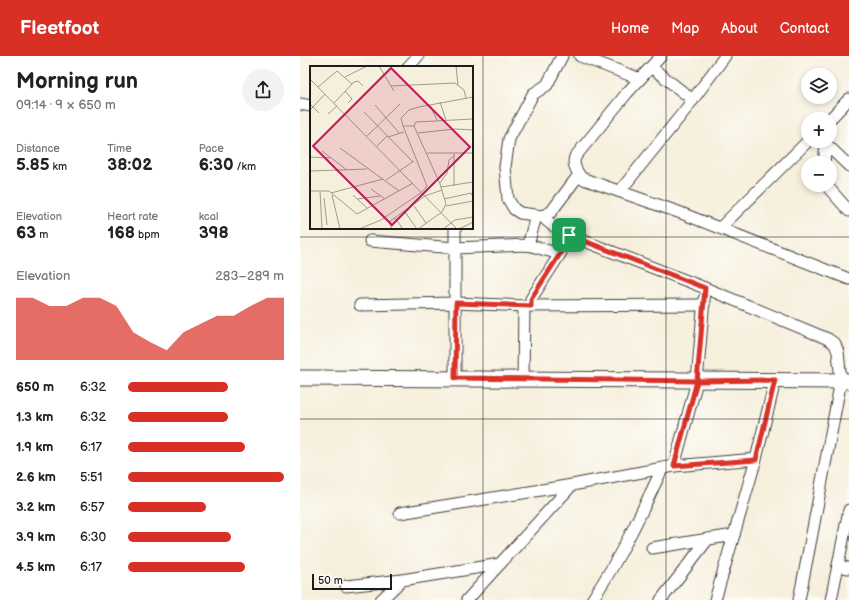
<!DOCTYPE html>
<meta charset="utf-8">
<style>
:root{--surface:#fff;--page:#f2f2f2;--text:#222;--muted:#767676;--accent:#d93025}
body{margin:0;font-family:"Balsamiq Sans",sans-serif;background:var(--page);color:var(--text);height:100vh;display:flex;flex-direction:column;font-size:15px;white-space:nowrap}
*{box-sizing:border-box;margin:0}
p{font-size:13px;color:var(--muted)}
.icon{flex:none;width:22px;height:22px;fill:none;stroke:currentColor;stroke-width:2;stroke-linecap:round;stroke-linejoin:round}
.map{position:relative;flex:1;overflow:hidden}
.sheet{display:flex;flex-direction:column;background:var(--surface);width:300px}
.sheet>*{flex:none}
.buttons{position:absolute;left:501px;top:12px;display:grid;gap:8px}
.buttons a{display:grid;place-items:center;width:36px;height:36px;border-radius:50%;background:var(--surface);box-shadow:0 2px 6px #0003;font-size:20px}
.scale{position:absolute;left:12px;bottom:10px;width:80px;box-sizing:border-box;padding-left:4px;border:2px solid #1c1c1c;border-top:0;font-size:11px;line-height:14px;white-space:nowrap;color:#1c1c1c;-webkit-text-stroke:3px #fdfcf7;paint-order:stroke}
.pin{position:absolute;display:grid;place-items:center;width:34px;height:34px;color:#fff;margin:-17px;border-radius:8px;box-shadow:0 2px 6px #0006}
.round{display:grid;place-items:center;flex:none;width:42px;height:42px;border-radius:21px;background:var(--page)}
.summary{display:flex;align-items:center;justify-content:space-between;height:68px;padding:0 16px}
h1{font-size:22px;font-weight:700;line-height:30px}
.stats{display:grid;grid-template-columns:repeat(3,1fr);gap:6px;height:68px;padding:4px 16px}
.stats div{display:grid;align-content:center}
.stats b{font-size:17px;font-weight:700}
.stats small{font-size:11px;font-weight:400}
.stats p{font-size:11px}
.chart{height:112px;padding:8px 16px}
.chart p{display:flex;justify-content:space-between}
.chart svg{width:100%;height:72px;margin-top:4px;fill:var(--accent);opacity:.7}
ul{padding:0 16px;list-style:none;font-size:13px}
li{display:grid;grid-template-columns:64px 48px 1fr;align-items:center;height:30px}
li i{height:10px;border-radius:5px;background:var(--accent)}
header{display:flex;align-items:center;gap:24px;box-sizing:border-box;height:56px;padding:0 20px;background:var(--accent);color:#fff}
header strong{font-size:19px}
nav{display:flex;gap:22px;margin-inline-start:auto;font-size:14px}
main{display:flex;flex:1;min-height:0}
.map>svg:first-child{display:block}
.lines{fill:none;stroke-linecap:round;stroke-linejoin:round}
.minor-casing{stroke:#3d3c39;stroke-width:13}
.secondary-casing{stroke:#3d3c39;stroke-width:17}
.minor{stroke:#fff;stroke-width:11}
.secondary{stroke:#fff;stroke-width:15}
.route-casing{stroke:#fff;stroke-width:8}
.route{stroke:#d93025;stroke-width:5}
.grid{fill:none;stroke:#1c1c1c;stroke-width:1;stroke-opacity:0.55}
.inset-road{fill:none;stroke:#9f9b8f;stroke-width:1}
.view{fill:#c2185b;fill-opacity:0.15;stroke:#c2185b;stroke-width:2}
.inset-edge{fill:none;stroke:#1c1c1c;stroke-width:2}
</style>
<header>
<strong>Fleetfoot</strong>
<nav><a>Home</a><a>Map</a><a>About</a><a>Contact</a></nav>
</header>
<main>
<section class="sheet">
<div class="summary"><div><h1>Morning run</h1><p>09:14 · 9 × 650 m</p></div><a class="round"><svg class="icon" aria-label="share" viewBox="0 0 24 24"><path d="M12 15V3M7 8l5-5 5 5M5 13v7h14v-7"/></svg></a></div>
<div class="stats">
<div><p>Distance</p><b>5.85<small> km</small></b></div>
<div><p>Time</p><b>38:02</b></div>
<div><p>Pace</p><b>6:30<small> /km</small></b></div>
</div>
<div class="stats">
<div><p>Elevation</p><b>63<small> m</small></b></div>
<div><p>Heart rate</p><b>168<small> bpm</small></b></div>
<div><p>kcal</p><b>398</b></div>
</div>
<div class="chart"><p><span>Elevation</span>283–289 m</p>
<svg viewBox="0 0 160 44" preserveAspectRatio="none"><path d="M0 44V6L10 6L20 11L30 11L40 6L50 6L60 11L70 27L80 33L90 38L100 27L110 22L120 17L130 17L140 11L150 6L160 6V44z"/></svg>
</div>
<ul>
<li><b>650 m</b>6:32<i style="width:64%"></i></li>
<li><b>1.3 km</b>6:32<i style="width:64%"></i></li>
<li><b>1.9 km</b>6:17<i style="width:75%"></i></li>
<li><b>2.6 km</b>5:51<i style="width:100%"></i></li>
<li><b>3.2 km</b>6:57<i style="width:50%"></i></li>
<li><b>3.9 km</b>6:30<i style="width:66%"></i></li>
<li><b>4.5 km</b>6:17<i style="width:75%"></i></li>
</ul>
</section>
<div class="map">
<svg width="549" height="544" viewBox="0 0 549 544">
<rect width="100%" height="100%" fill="#fdfcf7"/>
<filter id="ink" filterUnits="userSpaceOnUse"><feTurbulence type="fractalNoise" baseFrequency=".025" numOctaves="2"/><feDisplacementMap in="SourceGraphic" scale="8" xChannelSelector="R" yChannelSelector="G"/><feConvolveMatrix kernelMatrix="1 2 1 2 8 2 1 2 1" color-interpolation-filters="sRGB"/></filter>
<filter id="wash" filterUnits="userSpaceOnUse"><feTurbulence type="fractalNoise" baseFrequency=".012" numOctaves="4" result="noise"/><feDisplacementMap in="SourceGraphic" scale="16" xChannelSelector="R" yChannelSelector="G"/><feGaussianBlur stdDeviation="0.9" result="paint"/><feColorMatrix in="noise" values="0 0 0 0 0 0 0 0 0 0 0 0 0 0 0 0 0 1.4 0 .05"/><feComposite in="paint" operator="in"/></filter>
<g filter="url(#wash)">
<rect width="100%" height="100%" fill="#f6efdc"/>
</g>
<g filter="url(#ink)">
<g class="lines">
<defs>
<g id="minor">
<path d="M262,0l-15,29 -14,9 -24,45 -4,28 3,32 6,10 6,4 22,3 9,-4 24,-32 2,-2h4l100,35 168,66"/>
<path d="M280,0l60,23"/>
<path d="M108,11l10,-11"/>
<path d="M351,11l42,33"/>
<path d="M0,48l11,2"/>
<path d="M530,63l19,-20"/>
<path d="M523,85l26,25"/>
<path d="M524,107l2,-19"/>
<path d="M281,122c-4,-7 -9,-13 -6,-21l52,-64 34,-37"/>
<path d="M526,129l23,26"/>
<path d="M320,135l66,-82 39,-53"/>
<path d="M242,160c8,9 17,14 27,19l136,53 123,51 7,5 3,8 3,28 -30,159 -12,61"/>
<path d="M420,172l88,-87"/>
<path d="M70,185l85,7 73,-3 32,9"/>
<path d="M228,189l8,-29"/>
<path d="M60,249l96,-2 68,3 180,-1"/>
<path d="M231,250v-7l29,-45 9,-19"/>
<path d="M155,322v-150"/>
<path d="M223,323l1,-73"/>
<path d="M374,410l23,-85 7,-82"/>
<path d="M100,457l172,-28 102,-19 82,-7"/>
<path d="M352,492l82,-13"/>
<path d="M538,510l11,2"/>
<path d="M46,530l56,-6 98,-16"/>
<path d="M81,544l21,-20"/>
<path d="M167,544l105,-115"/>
<path d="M292,544c28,-42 49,-86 70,-131"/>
<path d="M361,544l47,-61"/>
<path d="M415,544l41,-141 19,-78"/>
<path d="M531,544l18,-90"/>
</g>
<path id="secondary" d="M0,322l549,3"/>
</defs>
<!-- minor casing -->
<use href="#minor" class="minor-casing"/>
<!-- secondary casing -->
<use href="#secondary" class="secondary-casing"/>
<!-- minor -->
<use href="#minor" class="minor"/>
<!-- secondary -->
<use href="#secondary" class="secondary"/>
</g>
</g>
<g class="lines" filter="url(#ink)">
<defs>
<path id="route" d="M269,179l-9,19 -29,45v7l-75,-3 -1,75 242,3 -23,85 82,-6 19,-80 -78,1 8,-93 -136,-53"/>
</defs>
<!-- route casing -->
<use href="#route" class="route-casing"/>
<!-- route -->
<use href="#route" class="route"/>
</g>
<!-- grid -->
<path class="grid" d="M183,0v544M366,0v544M0,181h549M0,363h549"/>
<!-- overview -->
<g transform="translate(10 10)">
<rect width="163" height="163" fill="#f6efdc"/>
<path class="inset-road" d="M69,0l15,25M146,0l2,19M35,11l22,-11M0,13l147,150M81,20l64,-3 9,7 2,8M8,21l19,-16 15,13M35,25l7,8 -4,4M130,36l6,18M24,37l20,-21 4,-1 5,5M0,38l9,9M65,39l25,29M120,39l7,15M0,44l15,-16M54,46l49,50M18,48l9,-8M104,60l2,-4 57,-3M108,67l37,-4 18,1M57,70l33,-32M78,71l16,-5M67,80l10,-10M30,82l59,43M12,85l25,19M117,87h46M144,87v33M0,91l20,1M0,105l57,-2M76,114l28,-19M130,117l7,-10 2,-13 5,-4M131,121l32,-5M61,123l14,10M0,125h19l28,23 56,-31M10,125l2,38M21,127l52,-14M22,129l8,34M43,129l14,13M115,130l17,-6M14,132l3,27M47,133l23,-3M134,133l27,-6 2,4M104,140l12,17M136,140l27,-5M95,146l12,17M85,152l8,11M49,163l22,-9 41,-28 5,-6 -24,-60M82,163l-3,-7 36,-26M108,163l24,-17 4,-8 -6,-20 -26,-58h-11l-2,-8 8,-8 10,-3 54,-10M133,163l12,-9 18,-3M149,163l14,-7"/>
<path class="view" d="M81,2l79,79 -78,78 -79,-79z"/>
<rect width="163" height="163" class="inset-edge"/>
</g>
</svg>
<div class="buttons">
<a><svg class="icon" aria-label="layers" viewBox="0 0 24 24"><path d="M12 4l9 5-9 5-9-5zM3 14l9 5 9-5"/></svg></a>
<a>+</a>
<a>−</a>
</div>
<div class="scale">50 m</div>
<div class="pin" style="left:269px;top:179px;background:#1e9e55"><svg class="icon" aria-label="arrive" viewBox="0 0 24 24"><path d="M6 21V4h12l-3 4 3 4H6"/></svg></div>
</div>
</main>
